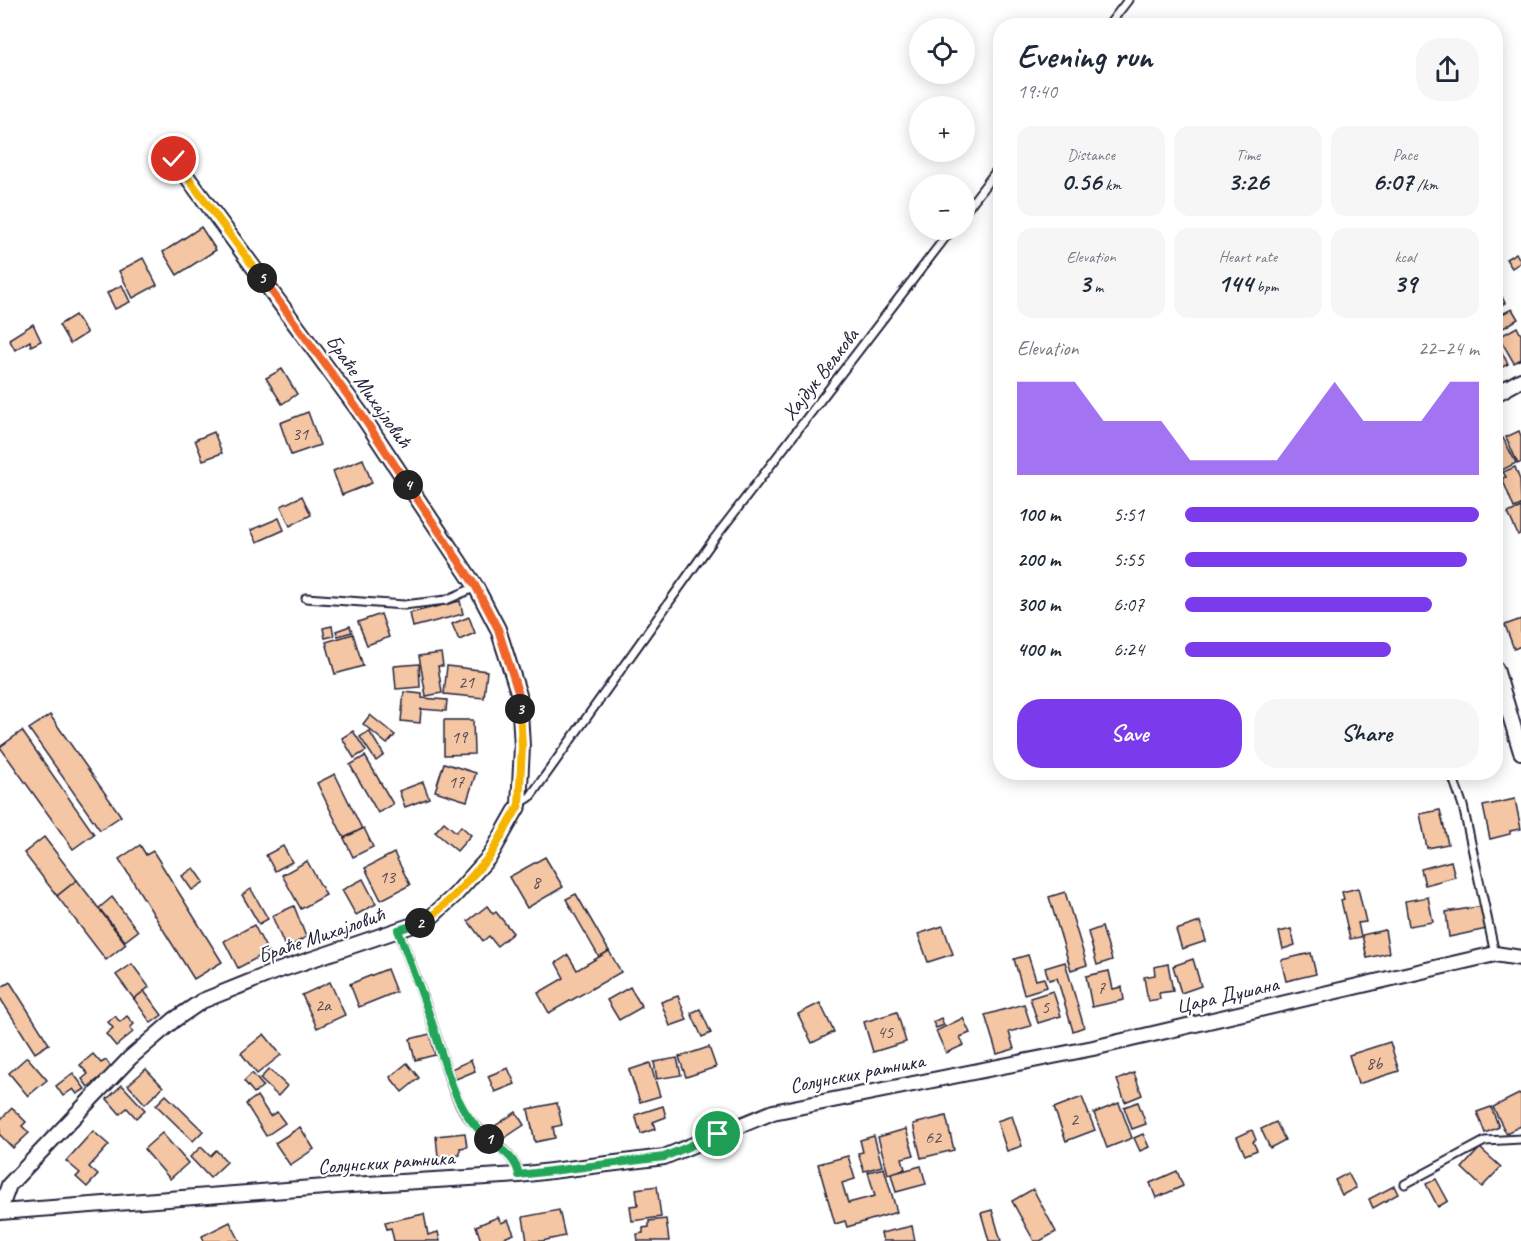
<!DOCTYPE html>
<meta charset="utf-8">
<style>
:root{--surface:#fff;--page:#f6f6f7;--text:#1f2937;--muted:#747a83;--accent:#7c3aed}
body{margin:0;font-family:Caveat,sans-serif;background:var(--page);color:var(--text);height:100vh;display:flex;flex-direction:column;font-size:22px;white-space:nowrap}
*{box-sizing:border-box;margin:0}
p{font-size:20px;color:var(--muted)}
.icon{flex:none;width:33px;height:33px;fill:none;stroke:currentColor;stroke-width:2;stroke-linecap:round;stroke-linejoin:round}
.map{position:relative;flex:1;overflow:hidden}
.details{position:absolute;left:993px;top:18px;width:510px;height:762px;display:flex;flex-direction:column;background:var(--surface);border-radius:24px;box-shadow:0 3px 15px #0003}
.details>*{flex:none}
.buttons{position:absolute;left:909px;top:18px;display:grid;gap:12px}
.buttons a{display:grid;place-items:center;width:66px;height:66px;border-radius:50%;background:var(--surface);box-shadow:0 3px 15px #0003;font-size:30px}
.pin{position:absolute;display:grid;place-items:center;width:51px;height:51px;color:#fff;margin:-26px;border:3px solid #fff;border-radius:50%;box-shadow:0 2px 6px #0007}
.km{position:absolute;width:30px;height:30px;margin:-15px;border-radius:50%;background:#222;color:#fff;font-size:16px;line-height:30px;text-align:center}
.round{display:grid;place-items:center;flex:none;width:63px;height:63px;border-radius:24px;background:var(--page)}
.overview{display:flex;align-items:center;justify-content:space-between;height:102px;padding:0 24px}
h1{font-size:33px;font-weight:600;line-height:45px}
.metrics{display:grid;grid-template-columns:repeat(3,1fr);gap:9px;height:102px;padding:6px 24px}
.metrics div{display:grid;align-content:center;border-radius:15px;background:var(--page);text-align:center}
.metrics b{font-size:26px;font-weight:600}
.metrics small{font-size:16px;font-weight:400}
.metrics p{font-size:16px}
.chart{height:168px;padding:12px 24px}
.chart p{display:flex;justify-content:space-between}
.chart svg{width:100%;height:108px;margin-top:6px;fill:var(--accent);opacity:.7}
.action{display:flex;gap:12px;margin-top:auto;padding:12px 24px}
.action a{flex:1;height:69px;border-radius:24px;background:var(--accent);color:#fff;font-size:24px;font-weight:600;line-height:69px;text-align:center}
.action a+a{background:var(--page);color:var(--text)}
ul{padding:0 24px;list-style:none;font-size:20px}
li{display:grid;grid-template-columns:96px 72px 1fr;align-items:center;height:45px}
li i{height:15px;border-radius:8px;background:var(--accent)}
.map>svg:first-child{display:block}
.building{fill:#f4c6a3;stroke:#22223b;stroke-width:1.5}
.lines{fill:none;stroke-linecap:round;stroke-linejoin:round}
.lane-casing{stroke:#22223b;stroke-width:11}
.street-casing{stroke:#22223b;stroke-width:18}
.lane{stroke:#fff;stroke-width:7}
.street{stroke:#fff;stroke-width:14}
.split-1-casing{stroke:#fff;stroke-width:12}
.split-2-casing{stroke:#fff;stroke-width:12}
.split-3-casing{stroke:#fff;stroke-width:12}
.split-4-casing{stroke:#fff;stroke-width:12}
.split-5-casing{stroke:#fff;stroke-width:12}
.split-6-casing{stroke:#fff;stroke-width:12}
.split-1{stroke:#22a559;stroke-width:8}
.split-2{stroke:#22a559;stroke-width:8}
.split-3{stroke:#f5b400;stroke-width:8}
.split-4{stroke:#f0652b;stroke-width:8}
.split-5{stroke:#f0652b;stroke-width:8}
.split-6{stroke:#f5b400;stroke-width:8}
.labels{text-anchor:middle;stroke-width:4.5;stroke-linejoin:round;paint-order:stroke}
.number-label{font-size:18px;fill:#564b55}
.street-label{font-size:21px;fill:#22223b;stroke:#fff}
</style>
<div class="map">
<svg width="1521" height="1241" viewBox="0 0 1521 1241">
<rect width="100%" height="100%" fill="#fff"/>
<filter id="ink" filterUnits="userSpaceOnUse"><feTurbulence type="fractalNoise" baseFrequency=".0167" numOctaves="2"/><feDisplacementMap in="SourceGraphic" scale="12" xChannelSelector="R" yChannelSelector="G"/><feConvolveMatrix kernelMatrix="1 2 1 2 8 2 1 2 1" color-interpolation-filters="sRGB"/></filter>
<g filter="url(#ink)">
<!-- building -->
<g class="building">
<path d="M201,227l15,23 -39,25 -14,-23z"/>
<path d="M1516,253l5,9 -9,6 -6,-9z"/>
<path d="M143,258l14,27 -24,13 -14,-27z"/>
<path d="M122,285l8,17 -15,7 -8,-16z"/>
<path d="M1499,291l6,12 -9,5v-15z"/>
<path d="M1499,309l3,5 10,-5 6,10 -21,13 -1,-21z"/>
<path d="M75,315l12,18 -17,11 -11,-19z"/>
<path d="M33,324l8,17 -10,5 -1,-5 -15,9 -6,-11z"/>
<path d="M1517,327l4,8v24l-7,4 -15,-26z"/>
<path d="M1496,341l12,23 -11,6 2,6 -3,2z"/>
<path d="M282,369l15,25 -15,10 -16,-26z"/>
<path d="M308,412l12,33 -29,10 -11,-32z"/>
<path d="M1519,431l2,5v26l-3,2 -12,-27z"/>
<path d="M214,432l8,21 -19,7 -8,-20z"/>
<path d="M1503,438l13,25 -16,8 -4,-9v-20z"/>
<path d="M363,459l9,24 -30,12 -9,-24z"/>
<path d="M1515,467l5,13 1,25 -7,3 -12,-30 4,-1 -3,-5z"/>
<path d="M302,496l9,19 -21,11 -9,-20z"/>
<path d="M1521,507v26l-3,2 -10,-22z"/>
<path d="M279,518l5,12 -27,12 -6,-12z"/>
<path d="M460,601l3,13 -50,13 -3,-14z"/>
<path d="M381,614l8,23 -22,8 -9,-23z"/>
<path d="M469,617l6,16 -16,7 -7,-16z"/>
<path d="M1521,619v27l-7,3 -9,-24z"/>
<path d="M332,626l2,10 -9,2 -2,-10z"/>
<path d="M350,626l2,6 -14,4 -2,-5z"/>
<path d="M353,634l10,32 -28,8 -9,-32z"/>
<path d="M441,653l2,13h-5l4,27 -16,3 -7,-40z"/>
<path d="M419,664l1,23 -24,2 -2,-23z"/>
<path d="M447,666l40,5 -3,27 -40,-4z"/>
<path d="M404,692l18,2v4l25,2 -1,11 -25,-2 -1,14 -19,-2z"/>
<path d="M50,715l71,101 -21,14 -71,-101z"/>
<path d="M370,715l25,20 -8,9 -24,-20z"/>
<path d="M444,720h29l1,34 -30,1z"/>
<path d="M22,731l72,103 -21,15 -73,-102z"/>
<path d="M353,731l13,20 -12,7 -12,-20z"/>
<path d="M369,731l15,24 -8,6 -16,-24z"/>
<path d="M365,756l28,48 -15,9 -28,-48z"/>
<path d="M444,763l32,10 -9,28 -32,-10z"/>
<path d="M335,774l27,55 -18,9 -27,-55z"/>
<path d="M423,782l6,16 -24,9 -6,-16z"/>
<path d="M1515,799l6,30 -11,2v3l-20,5 -7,-33z"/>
<path d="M1440,810l8,34 -21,4 -7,-34z"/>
<path d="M444,822l12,10 5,-6 10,9 -14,16 -22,-19z"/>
<path d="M364,828l9,19 -20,10 -9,-19z"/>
<path d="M44,837l33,43 -20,16 -33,-43z"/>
<path d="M140,845l6,10 7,-4 69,111 -28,17 -75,-120z"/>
<path d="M283,846l9,16 -17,9 -9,-16z"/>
<path d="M394,853l16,32 -29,15 -16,-32z"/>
<path d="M545,857l18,30 -36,21 -18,-31z"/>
<path d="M307,861l19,34 -25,14 -19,-34z"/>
<path d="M1451,861l4,16 -30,8 -4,-16z"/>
<path d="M194,868l10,14 -12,8 -10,-14z"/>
<path d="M363,879l13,25 -20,11 -14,-25z"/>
<path d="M77,880l49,64 -20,16 -49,-64z"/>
<path d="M1358,888l8,34 -8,1 3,14 -11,2 -9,-39 3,-1 -2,-7z"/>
<path d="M251,889l17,30 -9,5 -17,-29z"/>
<path d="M1065,892l22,73 -16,5 -22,-73z"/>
<path d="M576,894l33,57 -10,6 -33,-58z"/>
<path d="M112,897l26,34 -13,10 -26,-33z"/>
<path d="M1428,897l5,25 -24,4 -4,-25z"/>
<path d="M294,906l12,31 -20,12 -14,-33z"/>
<path d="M487,906l6,8 3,-2 17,21 -16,13 -8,-10 -6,5 -15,-20z"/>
<path d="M1483,906l4,23 -38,8 -3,-25z"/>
<path d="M1200,922l6,19 -24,8 -6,-19z"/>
<path d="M254,925l14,27 -30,16 -14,-27z"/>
<path d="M943,926l10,28 -25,8 -10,-28z"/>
<path d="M1102,927l10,33 -15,5 -9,-33z"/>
<path d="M1291,929l4,16 -12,4 -4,-17z"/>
<path d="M1385,930l4,23 -22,5 -5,-23z"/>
<path d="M609,951l12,21 -72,41 -11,-20 26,-15 -8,-15 12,-8 9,15z"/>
<path d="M1311,953l5,21 -30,7 -5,-21z"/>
<path d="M1028,955l8,25 8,-2 3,9 -23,7 -10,-35z"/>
<path d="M1193,959l8,27 -20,7 -8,-27z"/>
<path d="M1065,962l19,65 -11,4 -16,-53 -8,2 -4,-12z"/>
<path d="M132,964l17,23 -15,12 -18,-24z"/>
<path d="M1168,964l5,27 -14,2 1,6 -12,2 -4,-24 11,-2 -1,-8z"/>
<path d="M387,969l9,23 -37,15 -9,-23z"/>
<path d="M1109,971l4,18 9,-2 2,13 -32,7 -6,-31z"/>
<path d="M10,982l39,62 -14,9 -35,-55v-10z"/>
<path d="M330,982l15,33 -28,13 -15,-33z"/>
<path d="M630,987l12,20 -23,13 -12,-20z"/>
<path d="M144,991l18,24 -11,8 -17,-24z"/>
<path d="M1053,991l8,25 -23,7 -8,-25z"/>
<path d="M678,996l9,24 -17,6 -9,-24z"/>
<path d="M820,1003l14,29 -22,11 -14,-29z"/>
<path d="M1024,1004l7,22 -22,6 5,17 -17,5 -12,-39z"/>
<path d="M700,1009l11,24 -9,4 -11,-24z"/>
<path d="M897,1012l9,30 -33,10 -9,-30z"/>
<path d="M115,1016l5,6 7,-6 7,8 -4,4 3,4 -17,14 -10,-12 7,-6 -5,-6z"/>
<path d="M941,1018l3,7 -8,3 -3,-6z"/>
<path d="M963,1018l7,15 -10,4 4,8 -18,8 -10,-22z"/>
<path d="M264,1034l17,21 -24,19 -16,-21z"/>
<path d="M430,1034l5,21 -20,5 -5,-21z"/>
<path d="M1390,1042l9,29 -41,13 -9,-29z"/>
<path d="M709,1047l7,20 -30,10 -7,-20z"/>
<path d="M93,1054l8,9 5,-3 6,8 -24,19 -6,-8 6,-5 -8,-9z"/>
<path d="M27,1057l20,23 -19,16 -19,-23z"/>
<path d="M677,1058l4,17 -24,4 -3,-17z"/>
<path d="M471,1060l4,11 -19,8 -5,-10z"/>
<path d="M407,1063l12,15 -17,14 -12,-15z"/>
<path d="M650,1063l10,33 -20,6 -11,-32z"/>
<path d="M508,1068l7,16 -20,8 -7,-16z"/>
<path d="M146,1069l17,18 -18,17 -17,-19z"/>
<path d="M269,1069l18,17 -9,10 -18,-17z"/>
<path d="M73,1073l12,16 -8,5 -4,-5 -10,7 -7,-10z"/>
<path d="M252,1073l11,13 -9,7 -10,-12z"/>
<path d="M1134,1073l8,22 -17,7 -8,-22z"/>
<path d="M122,1085l23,25 -9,8 -9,-10 -7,6 -13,-15z"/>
<path d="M1521,1093v33l-15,7 -13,-26z"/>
<path d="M166,1095l37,36 -10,10 -37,-36z"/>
<path d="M257,1096l13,20 7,-4 8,11 -19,13 -20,-32z"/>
<path d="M1082,1097l13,33 -29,11 -12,-33z"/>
<path d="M1138,1102l8,22 -14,5 -8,-22z"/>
<path d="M557,1103l5,22 -9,2 2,11 -20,4 -7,-33z"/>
<path d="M1119,1103l13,35 -25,10 -13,-35z"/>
<path d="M663,1106l3,11 -13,5 2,7 -14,5 -6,-19z"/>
<path d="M1491,1107l8,20 -14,6 -8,-21z"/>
<path d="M12,1108l14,14 -4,4 7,7 -16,15 -13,-13v-15z"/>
<path d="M516,1112l8,13 -21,14 -8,-13z"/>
<path d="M946,1116l8,34 -33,8 -8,-34z"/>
<path d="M1012,1116l10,30 -15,5 -10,-30z"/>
<path d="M1276,1122l9,18 -15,8 -9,-19z"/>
<path d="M300,1127l14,22 -24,16 -15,-22z"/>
<path d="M906,1129l8,26 -12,3 3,11 -17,5 -10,-37z"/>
<path d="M1252,1130l4,10 -3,2 4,8 -12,5 -8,-18z"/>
<path d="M93,1131l16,14 -20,22 9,8 -11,12 -11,-10 4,-4 -14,-12z"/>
<path d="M162,1133l26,30 -18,16 -26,-30z"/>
<path d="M465,1133l2,14 -7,1v7l-22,2 -2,-21z"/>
<path d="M1143,1134l6,13 -9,4 -6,-13z"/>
<path d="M874,1136l8,30 -18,5 -6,-18 5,-1 -3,-12z"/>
<path d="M201,1147l9,9 6,-6 11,12 -17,16 -20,-21z"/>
<path d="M1480,1148l21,19 -19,20 -20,-19z"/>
<path d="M848,1156l7,23 -13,4 6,20 27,-7 -7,-24 16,-4 13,44 -50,15 -2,-6 -10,3 -17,-60z"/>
<path d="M921,1166l5,18 -30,8 -5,-18z"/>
<path d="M1177,1171l6,15 -27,12 -6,-15z"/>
<path d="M1348,1173l8,15 -14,7 -7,-15z"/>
<path d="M1436,1179l12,22 -10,6 -12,-23z"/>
<path d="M657,1186l4,31 -29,4 -2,-15 8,-1 -2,-16z"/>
<path d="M1394,1186l4,8 -25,14 -4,-9z"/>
<path d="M1033,1189l23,43 -16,9h-6l-22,-40z"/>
<path d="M559,1210l6,26 -23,5h-15l-4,-24z"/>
<path d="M992,1210l9,31h-12l-8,-28z"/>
<path d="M424,1214l4,21 10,-3 2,9h-46l-3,-13 -4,1 -2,-7z"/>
<path d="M498,1217l3,6 7,-3 6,14 -18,7h-15l-5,-15z"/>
<path d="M666,1219l3,22h-31l-1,-7 6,-1v-5l6,-1v-6z"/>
<path d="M230,1222l10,19h-36l-2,-5z"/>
<path d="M912,1226l3,15h-32l-2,-8z"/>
</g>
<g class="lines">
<defs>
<g id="lane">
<path d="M1108,26l20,-26"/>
<path d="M964,213l36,-47"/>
<path d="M306,598l98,7 42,-5 30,-13"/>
<path d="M1451,772l12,34 32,148"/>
<path d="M519,804l11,-7 184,-258 237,-309"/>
<path d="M398,930c12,32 25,64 35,96 10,29 16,62 32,87 14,23 49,36 54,62"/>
<path d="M1405,1184l80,-43 36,-2"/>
</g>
<g id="street">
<path d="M1496,394l25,-14"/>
<path d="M1496,669l25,83"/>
<path d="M0,1210l9,-25 121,-127 44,-38 28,-19 72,-29 154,-52 27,-25 35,-39 29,-51 3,-58 -3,-52 -21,-66 -22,-42 -117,-176 -185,-252"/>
<path d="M0,1212l351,-27 168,-10 145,-18 109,-45 320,-64 402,-94 26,4"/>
</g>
</defs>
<!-- lane casing -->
<use href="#lane" class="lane-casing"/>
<!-- street casing -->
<use href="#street" class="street-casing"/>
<!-- lane -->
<use href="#lane" class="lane"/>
<!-- street -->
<use href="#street" class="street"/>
</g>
</g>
<g class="lines" filter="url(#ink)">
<defs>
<path id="split-1" d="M489,1139c13,11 27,19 30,36l145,-18 54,-23"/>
<path id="split-2" d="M420,923l-22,7c11,29 22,58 32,87 15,43 22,93 59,122"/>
<path id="split-3" d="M420,923l8,-3 27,-25 35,-39 29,-51 3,-58 -2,-38"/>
<path id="split-4" d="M408,485l68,102 22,42 21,66 1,14"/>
<path id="split-5" d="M262,278l97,133 49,74"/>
<path id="split-6" d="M174,159l88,119"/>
</defs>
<!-- split-1 casing -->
<use href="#split-1" class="split-1-casing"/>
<!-- split-2 casing -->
<use href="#split-2" class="split-2-casing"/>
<!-- split-3 casing -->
<use href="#split-3" class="split-3-casing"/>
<!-- split-4 casing -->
<use href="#split-4" class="split-4-casing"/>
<!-- split-5 casing -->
<use href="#split-5" class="split-5-casing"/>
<!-- split-6 casing -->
<use href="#split-6" class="split-6-casing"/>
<!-- split-1 -->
<use href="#split-1" class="split-1"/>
<!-- split-2 -->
<use href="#split-2" class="split-2"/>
<!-- split-3 -->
<use href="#split-3" class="split-3"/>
<!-- split-4 -->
<use href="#split-4" class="split-4"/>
<!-- split-5 -->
<use href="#split-5" class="split-5"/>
<!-- split-6 -->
<use href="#split-6" class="split-6"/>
</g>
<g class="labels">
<!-- number labels -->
<g class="number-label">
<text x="300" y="440">31</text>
<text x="466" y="688">21</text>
<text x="459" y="743">19</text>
<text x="456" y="788">17</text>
<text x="387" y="883">13</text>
<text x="536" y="888">8</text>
<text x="1101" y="994">7</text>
<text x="323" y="1011">2a</text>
<text x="1045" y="1013">5</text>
<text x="885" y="1038">45</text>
<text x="1374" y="1069">8b</text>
<text x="1074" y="1125">2</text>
<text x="933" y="1143">62</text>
</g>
<!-- street labels -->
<g class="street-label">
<text transform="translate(820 374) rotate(-52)" y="7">Хајдук Вељкова</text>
<text transform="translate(369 391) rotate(55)" y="7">Браће Михајловић</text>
<text transform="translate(321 935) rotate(-19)" y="7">Браће Михајловић</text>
<text transform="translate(1227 995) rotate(-13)" y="7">Цара Душана</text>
<text transform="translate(857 1073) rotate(-11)" y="7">Солунских ратника</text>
<text transform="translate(386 1162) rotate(-4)" y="7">Солунских ратника</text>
</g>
</g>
</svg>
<div class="buttons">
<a><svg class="icon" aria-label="locate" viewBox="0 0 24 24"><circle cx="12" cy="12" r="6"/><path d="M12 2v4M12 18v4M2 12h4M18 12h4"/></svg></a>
<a>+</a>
<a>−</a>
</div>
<div class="pin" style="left:718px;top:1134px;background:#1e9e55"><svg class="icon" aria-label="arrive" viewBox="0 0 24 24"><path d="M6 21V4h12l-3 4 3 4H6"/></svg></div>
<div class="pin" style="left:174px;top:159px;background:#d93025"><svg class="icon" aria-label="check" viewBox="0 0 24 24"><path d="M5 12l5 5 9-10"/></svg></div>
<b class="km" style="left:489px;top:1139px">1</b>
<b class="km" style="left:420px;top:923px">2</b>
<b class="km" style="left:520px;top:709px">3</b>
<b class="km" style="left:408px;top:485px">4</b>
<b class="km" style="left:262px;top:278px">5</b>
<section class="details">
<div class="overview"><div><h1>Evening run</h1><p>19:40</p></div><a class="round"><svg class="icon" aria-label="share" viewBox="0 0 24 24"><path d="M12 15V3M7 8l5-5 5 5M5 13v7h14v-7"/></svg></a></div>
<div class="metrics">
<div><p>Distance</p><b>0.56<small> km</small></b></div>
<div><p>Time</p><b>3:26</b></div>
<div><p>Pace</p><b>6:07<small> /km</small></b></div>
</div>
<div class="metrics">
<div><p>Elevation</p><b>3<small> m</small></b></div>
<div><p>Heart rate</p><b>144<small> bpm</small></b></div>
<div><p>kcal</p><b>39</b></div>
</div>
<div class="chart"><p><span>Elevation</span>22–24 m</p>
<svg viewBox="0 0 160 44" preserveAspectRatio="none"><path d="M0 44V6L10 6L20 6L30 22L40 22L50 22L60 38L70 38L80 38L90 38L100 22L110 6L120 22L130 22L140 22L150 6L160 6V44z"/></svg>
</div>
<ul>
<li><b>100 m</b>5:51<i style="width:100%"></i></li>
<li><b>200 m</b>5:55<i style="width:96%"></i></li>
<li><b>300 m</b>6:07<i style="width:84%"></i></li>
<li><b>400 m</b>6:24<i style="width:70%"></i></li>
</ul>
<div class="action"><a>Save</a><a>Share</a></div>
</section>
</div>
